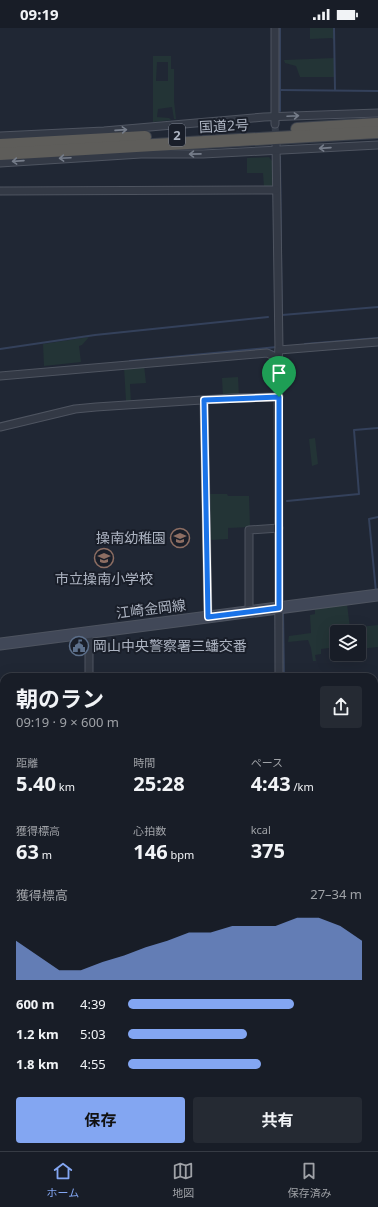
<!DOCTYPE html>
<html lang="ja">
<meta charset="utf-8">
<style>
:root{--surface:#181d27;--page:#252a33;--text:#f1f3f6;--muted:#9fa2a7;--line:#363b44;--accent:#83a6f2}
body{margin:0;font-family:"Noto Sans","Noto Sans JP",sans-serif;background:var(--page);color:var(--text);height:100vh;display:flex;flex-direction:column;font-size:15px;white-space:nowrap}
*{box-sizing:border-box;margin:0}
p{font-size:13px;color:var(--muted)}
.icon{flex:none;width:22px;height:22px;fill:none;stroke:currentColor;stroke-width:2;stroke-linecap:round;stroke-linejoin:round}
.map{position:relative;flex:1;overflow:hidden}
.sheet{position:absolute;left:0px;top:645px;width:378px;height:478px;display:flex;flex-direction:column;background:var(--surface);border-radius:12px 12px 0 0;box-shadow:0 4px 16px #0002,0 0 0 1px var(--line)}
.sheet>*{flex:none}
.buttons{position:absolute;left:330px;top:597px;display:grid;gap:8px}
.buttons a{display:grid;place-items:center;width:36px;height:36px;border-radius:4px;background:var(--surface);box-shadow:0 4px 16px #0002,0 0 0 1px var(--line);font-size:20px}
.pin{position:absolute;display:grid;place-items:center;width:34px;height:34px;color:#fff;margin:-41px -17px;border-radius:50% 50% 50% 0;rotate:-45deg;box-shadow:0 0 4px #0007}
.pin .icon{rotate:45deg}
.round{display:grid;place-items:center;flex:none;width:42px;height:42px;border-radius:4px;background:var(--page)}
.headline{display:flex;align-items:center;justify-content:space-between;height:68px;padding:0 16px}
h1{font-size:22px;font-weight:700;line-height:30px}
.metrics{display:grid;grid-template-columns:repeat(3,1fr);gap:6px;height:68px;padding:4px 16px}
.metrics div{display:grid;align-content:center}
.metrics b{font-size:20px;font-weight:700}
.metrics small{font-size:11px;font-weight:400}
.metrics p{font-size:11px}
.chart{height:112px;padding:8px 16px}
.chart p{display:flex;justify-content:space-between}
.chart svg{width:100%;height:72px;margin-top:4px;fill:var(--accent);opacity:.7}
.primary-button{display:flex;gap:8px;margin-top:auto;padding:8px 16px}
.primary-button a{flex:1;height:46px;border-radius:4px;background:var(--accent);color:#111;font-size:16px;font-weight:700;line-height:46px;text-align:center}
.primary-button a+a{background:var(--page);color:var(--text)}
ul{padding:0 16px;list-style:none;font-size:13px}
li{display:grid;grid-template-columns:64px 48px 1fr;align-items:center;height:30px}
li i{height:10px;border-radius:5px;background:var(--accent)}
.status{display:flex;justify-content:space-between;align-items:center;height:28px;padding:0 20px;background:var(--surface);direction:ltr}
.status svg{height:11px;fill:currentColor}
.tabs{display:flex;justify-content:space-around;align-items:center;height:56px;border-top:1px solid var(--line);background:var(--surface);font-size:11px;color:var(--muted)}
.tabs a{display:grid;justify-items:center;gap:2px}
.tabs .active{color:var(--accent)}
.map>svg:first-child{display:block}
.green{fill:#233436;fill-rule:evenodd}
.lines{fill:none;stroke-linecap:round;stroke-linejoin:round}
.stream{stroke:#34415b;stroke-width:2}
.minor-tunnel{stroke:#353c49;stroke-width:7;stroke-dasharray:7 3.5;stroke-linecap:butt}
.minor-casing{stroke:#4e5460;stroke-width:9}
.secondary-casing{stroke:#4e5460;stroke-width:13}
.trunk-casing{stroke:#3b414c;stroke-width:14}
.minor{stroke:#333945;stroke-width:7}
.secondary{stroke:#414858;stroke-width:11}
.trunk{stroke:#5e5d5a;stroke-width:12}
.oneway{stroke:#767d8a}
.route-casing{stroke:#fff;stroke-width:8}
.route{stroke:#1a73e8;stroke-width:5}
.labels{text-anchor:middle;stroke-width:4;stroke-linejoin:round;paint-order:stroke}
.shield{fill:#191e29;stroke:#818794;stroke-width:1}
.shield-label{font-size:13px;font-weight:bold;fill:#adb4c2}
.street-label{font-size:14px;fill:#adb4c2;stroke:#191e29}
.poi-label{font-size:14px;fill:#adb4c2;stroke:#191e29;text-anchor:end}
</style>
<div class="status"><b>09:19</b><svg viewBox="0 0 49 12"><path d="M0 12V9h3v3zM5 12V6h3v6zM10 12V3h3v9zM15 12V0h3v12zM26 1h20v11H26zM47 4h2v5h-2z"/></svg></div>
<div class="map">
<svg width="378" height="1123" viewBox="0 0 378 1123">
<rect width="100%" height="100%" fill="#202734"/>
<!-- green -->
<g class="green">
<path d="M310,0h24v13l-2,-3 -22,1z"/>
<path d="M153,28h18v13h3v32l2,18h-2l-2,-12 -14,2 -1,8 12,1 2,2 -18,2zM157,34h11v19h-12z"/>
<path d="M334,30l1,19h-35l-4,-11 -11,-3 -1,-3z"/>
<path d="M269,129l3,4v26h-8l-1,-14h-16v-15z"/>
<path d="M89,309l-7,8 -3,1 2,16 -37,4 -1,-22z"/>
<path d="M144,337l2,18 -16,1 1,19h-4l-1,-2 -2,-34z"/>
<path d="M238,349l1,20h-16l-1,-19z"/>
<path d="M315,410l3,26 -6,2 -3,-27z"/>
<path d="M209,466h18l1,2h21l1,31 -22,1v11l-18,1z"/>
<path d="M347,576l3,24 28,-3v22l-19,2v-17h-22v15l-16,2v5l-6,1 1,6h-3l-2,-13 -3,-8 -20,2 1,-6 22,-3 -1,-18 5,-1v-6z"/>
</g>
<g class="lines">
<!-- stream -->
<g class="stream">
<path d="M280,0v83"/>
<path d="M334,0l1,62"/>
<path d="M280,62l98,1"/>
<path d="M280,129l2,188"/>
<path d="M282,287l96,-8"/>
<path d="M305,316l73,-6"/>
<path d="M0,321l95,-14 173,-18"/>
<path d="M267,321l9,4"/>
<path d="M282,324l1,248"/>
<path d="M130,333l147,-14"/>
<path d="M287,473l72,-7 -5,-64 24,-2"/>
<path d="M376,564l-7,-73 9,-2"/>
<path d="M283,584l1,65"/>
<path d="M0,768h4"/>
<path d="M0,908l4,-1"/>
<path d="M374,991l4,3"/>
<path d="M286,1119v4"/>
<path d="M205,1122l23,-3"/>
</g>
<!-- minor-tunnel -->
<path class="minor-tunnel" d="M275,96l1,18"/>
<defs>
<g id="minor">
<path d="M275,0v96"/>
<path d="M0,108l104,-5 160,-14 114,-4"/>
<path d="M276,116l3,206 -1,8 1,319"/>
<path d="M0,135l141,-9h62l175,-9"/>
<path d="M0,163l276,-1"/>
<path d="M279,322l99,-8"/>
<path d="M0,348l267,-23 11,5"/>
<path d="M204,372l4,217"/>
<path d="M0,399l75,-18 21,-2 136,-9 47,-1"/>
<path d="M249,584v-82l30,-2"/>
<path d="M89,604v45"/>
<path d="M374,858h4"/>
<path d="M374,1101l4,-1"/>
<path d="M282,1119v4"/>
<path d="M92,1123v-4"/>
<path d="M171,1123l34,-4"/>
</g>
<path id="secondary" d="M0,616l378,-49"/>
<g id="trunk">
<path d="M297,101l81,-5"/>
<path d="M0,117l145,-8"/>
<path d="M0,126l378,-22"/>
</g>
</defs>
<!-- minor casing -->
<use href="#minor" class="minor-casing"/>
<!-- secondary casing -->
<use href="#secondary" class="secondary-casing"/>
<!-- trunk casing -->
<use href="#trunk" class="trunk-casing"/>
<!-- minor -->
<use href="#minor" class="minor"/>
<!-- secondary -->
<use href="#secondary" class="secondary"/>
<!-- trunk -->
<use href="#trunk" class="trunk"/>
</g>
<!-- one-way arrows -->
<defs><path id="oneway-shaft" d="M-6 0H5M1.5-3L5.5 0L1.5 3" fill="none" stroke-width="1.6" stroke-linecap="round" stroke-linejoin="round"/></defs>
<g class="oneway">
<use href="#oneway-shaft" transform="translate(293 88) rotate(-3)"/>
<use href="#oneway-shaft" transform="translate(121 102) rotate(-4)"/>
<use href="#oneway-shaft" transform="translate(325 120) rotate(176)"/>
<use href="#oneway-shaft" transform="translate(195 126) rotate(179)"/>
<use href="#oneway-shaft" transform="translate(65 130) rotate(177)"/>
<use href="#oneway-shaft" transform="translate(18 133) rotate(176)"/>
</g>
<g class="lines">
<defs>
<path id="route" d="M279,369v211l-71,9 -4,-217z"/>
</defs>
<!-- route casing -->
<use href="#route" class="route-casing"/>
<!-- route -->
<use href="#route" class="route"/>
</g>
<!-- icons -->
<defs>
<symbol id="school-ring" viewBox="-11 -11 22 22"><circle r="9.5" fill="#191e29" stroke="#8d6e63" stroke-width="1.5"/><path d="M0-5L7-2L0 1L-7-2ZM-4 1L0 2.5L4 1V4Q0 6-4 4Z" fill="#8d6e63"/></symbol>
<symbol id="civic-ring" viewBox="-11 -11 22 22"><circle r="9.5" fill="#191e29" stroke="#5c6f8a" stroke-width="1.5"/><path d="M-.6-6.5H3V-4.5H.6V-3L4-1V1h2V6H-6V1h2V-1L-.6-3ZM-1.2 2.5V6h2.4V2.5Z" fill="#5c6f8a"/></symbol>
</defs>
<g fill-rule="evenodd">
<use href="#school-ring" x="169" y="499" width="22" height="22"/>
<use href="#school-ring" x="93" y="519" width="22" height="22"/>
<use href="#civic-ring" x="68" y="607" width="22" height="22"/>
</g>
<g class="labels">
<!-- shield labels -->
<rect class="shield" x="169" y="96" width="16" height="22" rx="3"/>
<g class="shield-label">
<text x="177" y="112">2</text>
</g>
<!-- street labels -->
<g class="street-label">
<text transform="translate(224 98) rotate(-3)" y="5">国道2号</text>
<text transform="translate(151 581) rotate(-7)" y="5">江崎金岡線</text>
</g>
<!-- poi labels -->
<g class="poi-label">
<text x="166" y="515">操南幼稚園</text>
<text x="104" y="556" text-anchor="middle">市立操南小学校</text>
<text x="93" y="623" text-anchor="start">岡山中央警察署三蟠交番</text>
</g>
</g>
</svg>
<div class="buttons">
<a><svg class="icon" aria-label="layers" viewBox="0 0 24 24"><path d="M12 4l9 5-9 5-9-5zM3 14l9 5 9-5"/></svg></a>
</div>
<div class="pin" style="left:279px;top:369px;background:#1e9e55"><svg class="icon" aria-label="arrive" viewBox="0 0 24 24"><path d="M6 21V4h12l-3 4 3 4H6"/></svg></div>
<section class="sheet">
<div class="headline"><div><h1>朝のラン</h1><p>09:19 · 9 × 600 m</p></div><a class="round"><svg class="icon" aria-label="share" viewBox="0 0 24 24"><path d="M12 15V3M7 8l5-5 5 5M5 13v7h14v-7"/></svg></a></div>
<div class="metrics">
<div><p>距離</p><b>5.40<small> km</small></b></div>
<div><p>時間</p><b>25:28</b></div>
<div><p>ペース</p><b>4:43<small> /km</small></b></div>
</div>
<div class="metrics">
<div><p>獲得標高</p><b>63<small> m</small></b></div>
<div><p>心拍数</p><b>146<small> bpm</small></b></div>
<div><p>kcal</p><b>375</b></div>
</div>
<div class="chart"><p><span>獲得標高</span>27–34 m</p>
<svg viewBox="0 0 160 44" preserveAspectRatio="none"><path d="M0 44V20L10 29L20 38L30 38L40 33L50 29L60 24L70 20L80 15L90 15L100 11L110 11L120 11L130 6L140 6L150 11L160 20V44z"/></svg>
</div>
<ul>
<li><b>600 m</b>4:39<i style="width:71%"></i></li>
<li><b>1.2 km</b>5:03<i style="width:51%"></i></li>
<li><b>1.8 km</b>4:55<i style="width:57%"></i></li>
</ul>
<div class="primary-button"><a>保存</a><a>共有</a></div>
</section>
</div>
<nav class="tabs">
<a class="active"><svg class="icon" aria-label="home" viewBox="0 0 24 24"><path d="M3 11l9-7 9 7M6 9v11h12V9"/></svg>ホーム</a>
<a><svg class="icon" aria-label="map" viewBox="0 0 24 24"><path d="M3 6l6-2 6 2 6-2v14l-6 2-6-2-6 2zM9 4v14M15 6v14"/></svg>地図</a>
<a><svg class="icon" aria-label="saved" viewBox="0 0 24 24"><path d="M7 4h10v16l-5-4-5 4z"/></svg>保存済み</a>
</nav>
